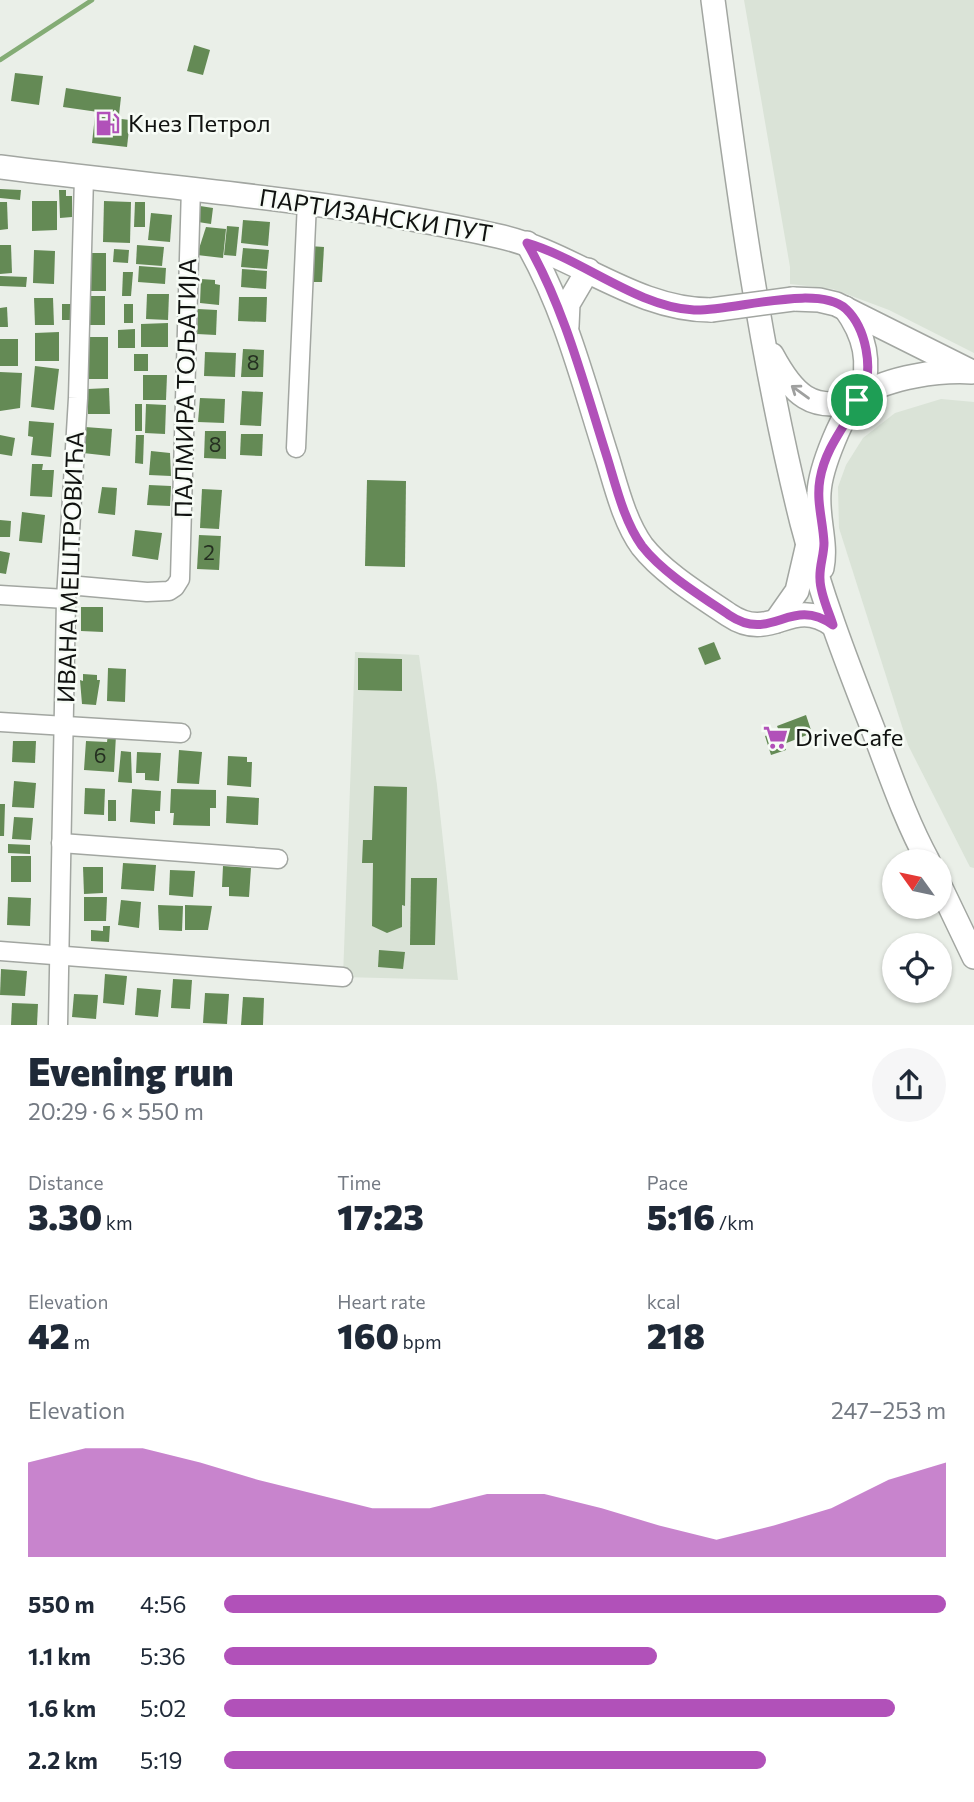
<!DOCTYPE html>
<meta charset="utf-8">
<style>
:root{--surface:#fff;--page:#f6f6f7;--text:#1f2937;--muted:#747a83;--accent:#b151b9}
body{margin:0;font-family:Commissioner,sans-serif;background:var(--page);color:var(--text);height:100vh;display:flex;flex-direction:column;font-size:26px;white-space:nowrap}
*{box-sizing:border-box;margin:0}
p{font-size:23px;color:var(--muted)}
.icon{flex:none;width:38px;height:38px;fill:none;stroke:currentColor;stroke-width:2;stroke-linecap:round;stroke-linejoin:round}
.map{position:relative;height:1025px;overflow:hidden}
.panel{display:flex;flex-direction:column;background:var(--surface);flex:1}
.panel>*{flex:none}
.needle{width:46px;rotate:303deg}
.fabs{position:absolute;left:882px;top:849px;display:grid;gap:14px}
.fabs a{display:grid;place-items:center;width:70px;height:70px;border-radius:50%;background:var(--surface);box-shadow:0 2px 5px #0004;font-size:35px}
.pin{position:absolute;display:grid;place-items:center;width:60px;height:60px;color:#fff;margin:-30px;border:4px solid #fff;border-radius:50%;box-shadow:0 2px 7px #0007}
.round{display:grid;place-items:center;flex:none;width:74px;height:74px;border-radius:37px;background:var(--page)}
.summary{display:flex;align-items:center;justify-content:space-between;height:119px;padding:0 28px}
h1{font-size:38px;font-weight:800;line-height:52px}
.stats{display:grid;grid-template-columns:repeat(3,1fr);gap:10px;height:119px;padding:7px 28px}
.stats div{display:grid;align-content:center}
.stats b{font-size:35px;font-weight:800}
.stats small{font-size:19px;font-weight:400}
.stats p{font-size:19px}
.chart{height:196px;padding:14px 28px}
.chart p{display:flex;justify-content:space-between}
.chart svg{width:100%;height:126px;margin-top:7px;fill:var(--accent);opacity:.7}
ul{padding:0 28px;list-style:none;font-size:23px}
li{display:grid;grid-template-columns:112px 84px 1fr;align-items:center;height:52px}
li i{height:18px;border-radius:9px;background:var(--accent)}
.map>svg:first-child{display:block}
.built{fill:#dae3d7}
.lines{fill:none;stroke-linecap:round;stroke-linejoin:round}
.stream{stroke:#84ac75;stroke-width:4.5}
.building{fill:#648a55}
.minor-casing{stroke:#a2a6a1;stroke-width:21}
.major-casing{stroke:#a2a6a1;stroke-width:26}
.minor{stroke:#fff;stroke-width:18}
.major{stroke:#fff;stroke-width:23}
.major-bridge-casing{stroke:#a2a6a1;stroke-width:26;stroke-linecap:butt}
.major-bridge{stroke:#fff;stroke-width:23}
.oneway{stroke:#9fa09f}
.route-casing{stroke:#fff;stroke-width:14}
.route{stroke:#b151b9;stroke-width:9}
.labels{text-anchor:middle;stroke-width:5;stroke-linejoin:round;paint-order:stroke}
.number-label{font-size:21px;fill:#253021}
.poi-label{font-size:24px;fill:#101210;stroke:#f7fcf6;text-anchor:start}
.street-label{font-size:24px;fill:#101210;stroke:#f7fcf6}
</style>
<div class="map">
<svg width="974" height="1025" viewBox="0 0 974 1025">
<rect width="100%" height="100%" fill="#eaefe8"/>
<!-- built -->
<g class="built">
<path d="M744,0h230v353l-85,-43 -56,-21 -43,-5v-17z"/>
<path d="M941,399l33,3v466l-4,-1 -62,-122 -69,-217 -1,-41 8,-22 17,-27 32,-25z"/>
<path d="M355,652l64,3 18,130 21,195 -115,-3z"/>
</g>
<g class="lines">
<!-- stream -->
<path class="stream" d="M0,60l92,-60"/>
</g>
<!-- building -->
<g class="building">
<path d="M194,45l16,5 -7,25 -16,-4z"/>
<path d="M15,73l28,3 -4,29 -28,-4z"/>
<path d="M66,88l55,9 -2,18 -56,-8z"/>
<path d="M95,116l35,4 -3,27 -35,-4z"/>
<path d="M0,189l21,1 -1,10 -20,-2z"/>
<path d="M59,190h7v6h6v21l-12,1z"/>
<path d="M32,201h25v29l-25,1z"/>
<path d="M104,201l27,1 -1,41 -27,-1z"/>
<path d="M0,202h7l1,27 -8,1z"/>
<path d="M135,202h10v25h-11z"/>
<path d="M200,206l13,2 -2,16 -13,-2z"/>
<path d="M151,213l21,2 -2,27 -22,-2z"/>
<path d="M243,220l27,2 -2,24 -27,-3z"/>
<path d="M227,226l12,1 -3,29 -12,-1z"/>
<path d="M206,227l20,2 -3,29 -26,-3z"/>
<path d="M0,245h11l1,28 -12,1z"/>
<path d="M137,245l27,2 -2,19 -26,-2z"/>
<path d="M309,246l15,1 -2,35h-15z"/>
<path d="M243,248l26,2 -2,19 -26,-2z"/>
<path d="M114,249l15,1 -1,13 -15,-1z"/>
<path d="M34,250l21,1 -1,33 -21,-1z"/>
<rect x="86" y="253" width="20" height="38"/>
<path d="M139,266l27,2 -1,16 -27,-2z"/>
<path d="M242,269l25,2 -1,18 -25,-2z"/>
<path d="M123,272h10l-2,24h-9z"/>
<path d="M0,276l27,1 -1,10 -26,-1z"/>
<path d="M201,279l14,1v4l5,1 -1,20 -19,-2z"/>
<path d="M147,294h22l-1,26 -22,-1z"/>
<rect x="86" y="296" width="19" height="29"/>
<path d="M239,297h28l-1,25 -28,-1z"/>
<path d="M34,298h19l1,27h-19z"/>
<rect x="62" y="304" width="9" height="16"/>
<rect x="124" y="304" width="9" height="19"/>
<path d="M7,307l1,20h-8v-19z"/>
<path d="M198,309l19,1 -1,25 -19,-1z"/>
<path d="M168,323v24h-27v-23z"/>
<path d="M135,329v19h-17v-18z"/>
<path d="M59,332v29h-24v-28z"/>
<rect x="86" y="337" width="22" height="42"/>
<rect x="0" y="339" width="18" height="27"/>
<path d="M243,349l21,1 -1,27h-22z"/>
<path d="M205,352l31,1 -1,24 -31,-1z"/>
<rect x="134" y="354" width="14" height="17"/>
<path d="M35,366l24,3 -5,41 -23,-3z"/>
<path d="M0,372l22,1 -2,35 -20,3z"/>
<path d="M143,375h24l-1,25h-23z"/>
<path d="M109,388l1,26h-22v-25z"/>
<path d="M242,391l21,1 -2,34 -21,-1z"/>
<path d="M200,398l25,1 -1,24 -26,-1z"/>
<rect x="135" y="404" width="7" height="27"/>
<path d="M146,404l20,1 -1,29 -20,-1z"/>
<path d="M29,421l25,2 -3,34 -20,-2 2,-18 -5,-1z"/>
<path d="M85,427l27,2 -2,27 -27,-3z"/>
<path d="M205,431h21v28l-22,-1z"/>
<path d="M241,434h22l-1,22 -22,-1z"/>
<path d="M0,435l15,3 -3,18 -12,-2z"/>
<path d="M136,435h8l-1,29 -8,-1z"/>
<path d="M151,451l19,2 1,23 -22,-1z"/>
<path d="M32,464h11l-1,6h12l-2,27 -22,-1z"/>
<path d="M367,480l39,1 -1,86 -40,-1z"/>
<path d="M149,485l22,1 -1,20 -23,-1z"/>
<path d="M102,487l15,1 -2,27 -17,-2z"/>
<path d="M202,489l20,1 -3,39 -19,-1z"/>
<path d="M22,512l23,3 -3,28 -23,-2z"/>
<path d="M0,520l11,1 -1,16h-10z"/>
<path d="M135,530l27,3 -4,27 -26,-4z"/>
<path d="M199,535l22,1 -2,34 -22,-1z"/>
<path d="M0,551l10,2 -4,21 -6,-1z"/>
<path d="M81,607h22v25l-22,-1z"/>
<path d="M714,642l7,17 -16,6 -7,-17z"/>
<path d="M358,658l44,1v32l-44,-1z"/>
<path d="M108,668l18,1 -1,33 -18,-1z"/>
<path d="M83,674l14,1v5h3l-4,25 -14,-1 -2,-24 3,1z"/>
<path d="M806,715l6,18 -28,11 2,6 -15,5 -6,-19 14,-5 -2,-5z"/>
<path d="M108,734l8,1 -2,37 -30,-2 2,-29 21,1z"/>
<path d="M13,741h23l-1,22 -23,-1z"/>
<path d="M179,750l23,2 -3,32 -22,-1z"/>
<path d="M121,751l10,1 1,31 -14,-1z"/>
<path d="M137,752l24,1 -2,28 -14,-1v-7h-9z"/>
<path d="M228,756l19,1v5h5l-1,25 -24,-2z"/>
<path d="M14,781l22,2 -2,25 -22,-1z"/>
<path d="M374,786l33,1 -2,119 -3,-1v22l-15,6 -15,-7 1,-63h-11l1,-23h9z"/>
<path d="M85,788l20,1 -1,26 -20,-1z"/>
<path d="M132,789l29,2 -1,20h-5v13l-25,-2z"/>
<path d="M171,789l45,1v18h-6v18l-37,-1 1,-12h-4z"/>
<path d="M227,796l32,2 -1,27 -32,-2z"/>
<rect x="108" y="800" width="8" height="21"/>
<path d="M0,804h5l-1,32h-4z"/>
<path d="M14,817l19,1 -2,22 -19,-1z"/>
<path d="M8,844l22,1v9l-22,-1z"/>
<rect x="11" y="856" width="20" height="26"/>
<path d="M123,863l33,2 -2,26 -33,-2z"/>
<path d="M223,866l28,2 -2,29 -20,-1v-9h-7z"/>
<path d="M83,867h20v26l-19,1z"/>
<path d="M170,870l25,1 -2,26 -24,-2z"/>
<path d="M411,878h26l-2,67h-25z"/>
<path d="M8,897l23,1 -1,28 -23,-1z"/>
<path d="M84,897h23l-1,24h-22z"/>
<path d="M121,900l20,2 -2,26 -21,-3z"/>
<path d="M158,905l25,1 -1,25 -23,-1z"/>
<path d="M185,905l27,1 -4,24h-23z"/>
<path d="M103,926h7l-1,16 -18,-1v-11l12,1z"/>
<path d="M379,950l26,2 -2,17 -25,-2z"/>
<path d="M1,969l26,2 -2,25 -25,-1z"/>
<path d="M105,974l22,2 -3,29 -21,-2z"/>
<path d="M173,979l19,1 -2,29 -19,-1z"/>
<path d="M137,988l24,2 -3,27 -23,-2z"/>
<path d="M205,993l24,1 -2,30 -24,-1z"/>
<path d="M74,994l24,1 -2,24 -24,-2z"/>
<path d="M243,997l21,1 -1,27h-22z"/>
<path d="M12,1003l26,1 -1,21h-26z"/>
</g>
<g class="lines">
<defs>
<g id="minor">
<path d="M296,448l11,-246"/>
<path d="M68,585l79,7 22,-1 6,-4 5,-8 11,-392"/>
<path d="M0,595l66,4"/>
<path d="M0,722l181,11"/>
<path d="M61,843l217,16"/>
<path d="M0,951l343,26"/>
<path d="M58,1025l8,-426 12,-201 6,-221"/>
</g>
<g id="major">
<path d="M713,0c23,175 46,351 89,523 18,69 43,135 69,201 18,46 33,93 57,137"/>
<path d="M0,167c166,21 334,33 498,69 74,16 136,74 213,74"/>
<path d="M527,243c38,66 57,142 80,214 9,29 17,64 35,89 21,27 59,50 87,69 43,29 61,-20 104,10"/>
<path d="M793,299l26,1 17,4 132,66"/>
<path d="M845,308c21,29 25,53 17,87"/>
<path d="M567,326l1,-22 20,-34"/>
<path d="M772,355c21,39 39,58 85,45"/>
<path d="M822,568c5,-25 -5,-49 -3,-75 1,-23 24,-85 43,-98 27,-18 78,-25 110,-23"/>
<path d="M776,621l21,-30 10,-43"/>
<path d="M940,886l34,71"/>
</g>
</defs>
<!-- minor casing -->
<use href="#minor" class="minor-casing"/>
<!-- major casing -->
<use href="#major" class="major-casing"/>
<!-- minor -->
<use href="#minor" class="minor"/>
<!-- major -->
<use href="#major" class="major"/>
<defs>
<path id="major-bridge" d="M711,310l82,-11"/>
</defs>
<!-- major-bridge casing -->
<use href="#major-bridge" class="major-bridge-casing"/>
<!-- major-bridge -->
<use href="#major-bridge" class="major-bridge"/>
</g>
<!-- one-way arrows -->
<defs><path id="oneway-shaft" d="M-6 0H5M1.5-3L5.5 0L1.5 3" fill="none" stroke-width="1.6" stroke-linecap="round" stroke-linejoin="round" transform="scale(1.75)"/></defs>
<use class="oneway" href="#oneway-shaft" transform="translate(800 392) rotate(-144)"/>
<g class="lines">
<defs>
<path id="route" d="M527,243c55,16 110,64 167,67 37,2 123,-27 152,-1 20,19 28,60 16,85 -14,29 -36,51 -42,85 -4,22 3,42 4,64 0,12 -5,24 -4,36 0,15 9,33 13,46 -43,-30 -61,19 -104,-10 -28,-19 -66,-42 -87,-69 -18,-25 -26,-60 -35,-89 -23,-72 -42,-148 -80,-214z"/>
</defs>
<!-- route casing -->
<use href="#route" class="route-casing"/>
<!-- route -->
<use href="#route" class="route"/>
</g>
<!-- icons -->
<defs>
<symbol id="fuel-bare" viewBox="-9 -9 18 18"><path d="M-5.5-6h7V0h2V4h1.3V-2.5L3-4.5l.8-.8L6-3V5H2.5V1h-1V6h-7ZM-4.2-4.7v3.2H.2V-4.7Z" fill="#b151b9" stroke="#f7fcf6" stroke-width="2.5" paint-order="stroke"/></symbol>
<symbol id="supermarket-bare" viewBox="-9 -9 18 18"><path d="M-6-5.5h2.5l.6 2H6L4.5 2H-2.5L-4.4-4H-6ZM-1.5 3.2a1.3 1.3 0 1 0 .1 0ZM3 3.2a1.3 1.3 0 1 0 .1 0Z" fill="#b151b9" stroke="#f7fcf6" stroke-width="2.5" paint-order="stroke"/></symbol>
</defs>
<g fill-rule="evenodd">
<use href="#fuel-bare" x="90" y="106" width="35" height="35"/>
<use href="#supermarket-bare" x="758" y="720" width="35" height="35"/>
</g>
<g class="labels">
<!-- number labels -->
<g class="number-label">
<text x="253" y="370">8</text>
<text x="215" y="452">8</text>
<text x="209" y="560">2</text>
<text x="100" y="763">6</text>
</g>
<!-- poi labels -->
<g class="poi-label">
<text x="128" y="132">Кнез Петрол</text>
<text x="795" y="746">DriveCafe</text>
</g>
<!-- street labels -->
<g class="street-label">
<text transform="translate(376 216) rotate(9)" y="8">ПАРТИЗАНСКИ ПУТ</text>
<text transform="translate(186 388) rotate(-89)" y="8">ПАЛМИРА ТОЉАТИЈА</text>
<text transform="translate(71 567) rotate(-88)" y="8">ИВАНА МЕШТРОВИЋА</text>
</g>
</g>
</svg>
<div class="fabs">
<a><svg class="needle" viewBox="-14 -14 28 28"><path d="M0-13l5 13h-10z" fill="#e53935"/><path d="M0 13l5-13h-10z" fill="#747a83"/></svg></a>
<a><svg class="icon" aria-label="locate" viewBox="0 0 24 24"><circle cx="12" cy="12" r="6"/><path d="M12 2v4M12 18v4M2 12h4M18 12h4"/></svg></a>
</div>
<div class="pin" style="left:857px;top:400px;background:#1e9e55"><svg class="icon" aria-label="arrive" viewBox="0 0 24 24"><path d="M6 21V4h12l-3 4 3 4H6"/></svg></div>
</div>
<section class="panel">
<div class="summary"><div><h1>Evening run</h1><p>20:29 · 6 × 550 m</p></div><a class="round"><svg class="icon" aria-label="share" viewBox="0 0 24 24"><path d="M12 15V3M7 8l5-5 5 5M5 13v7h14v-7"/></svg></a></div>
<div class="stats">
<div><p>Distance</p><b>3.30<small> km</small></b></div>
<div><p>Time</p><b>17:23</b></div>
<div><p>Pace</p><b>5:16<small> /km</small></b></div>
</div>
<div class="stats">
<div><p>Elevation</p><b>42<small> m</small></b></div>
<div><p>Heart rate</p><b>160<small> bpm</small></b></div>
<div><p>kcal</p><b>218</b></div>
</div>
<div class="chart"><p><span>Elevation</span>247–253 m</p>
<svg viewBox="0 0 160 44" preserveAspectRatio="none"><path d="M0 44V11L10 6L20 6L30 11L40 17L50 22L60 27L70 27L80 22L90 22L100 27L110 33L120 38L130 33L140 27L150 17L160 11V44z"/></svg>
</div>
<ul>
<li><b>550 m</b>4:56<i style="width:100%"></i></li>
<li><b>1.1 km</b>5:36<i style="width:60%"></i></li>
<li><b>1.6 km</b>5:02<i style="width:93%"></i></li>
<li><b>2.2 km</b>5:19<i style="width:75%"></i></li>
</ul>
</section>
